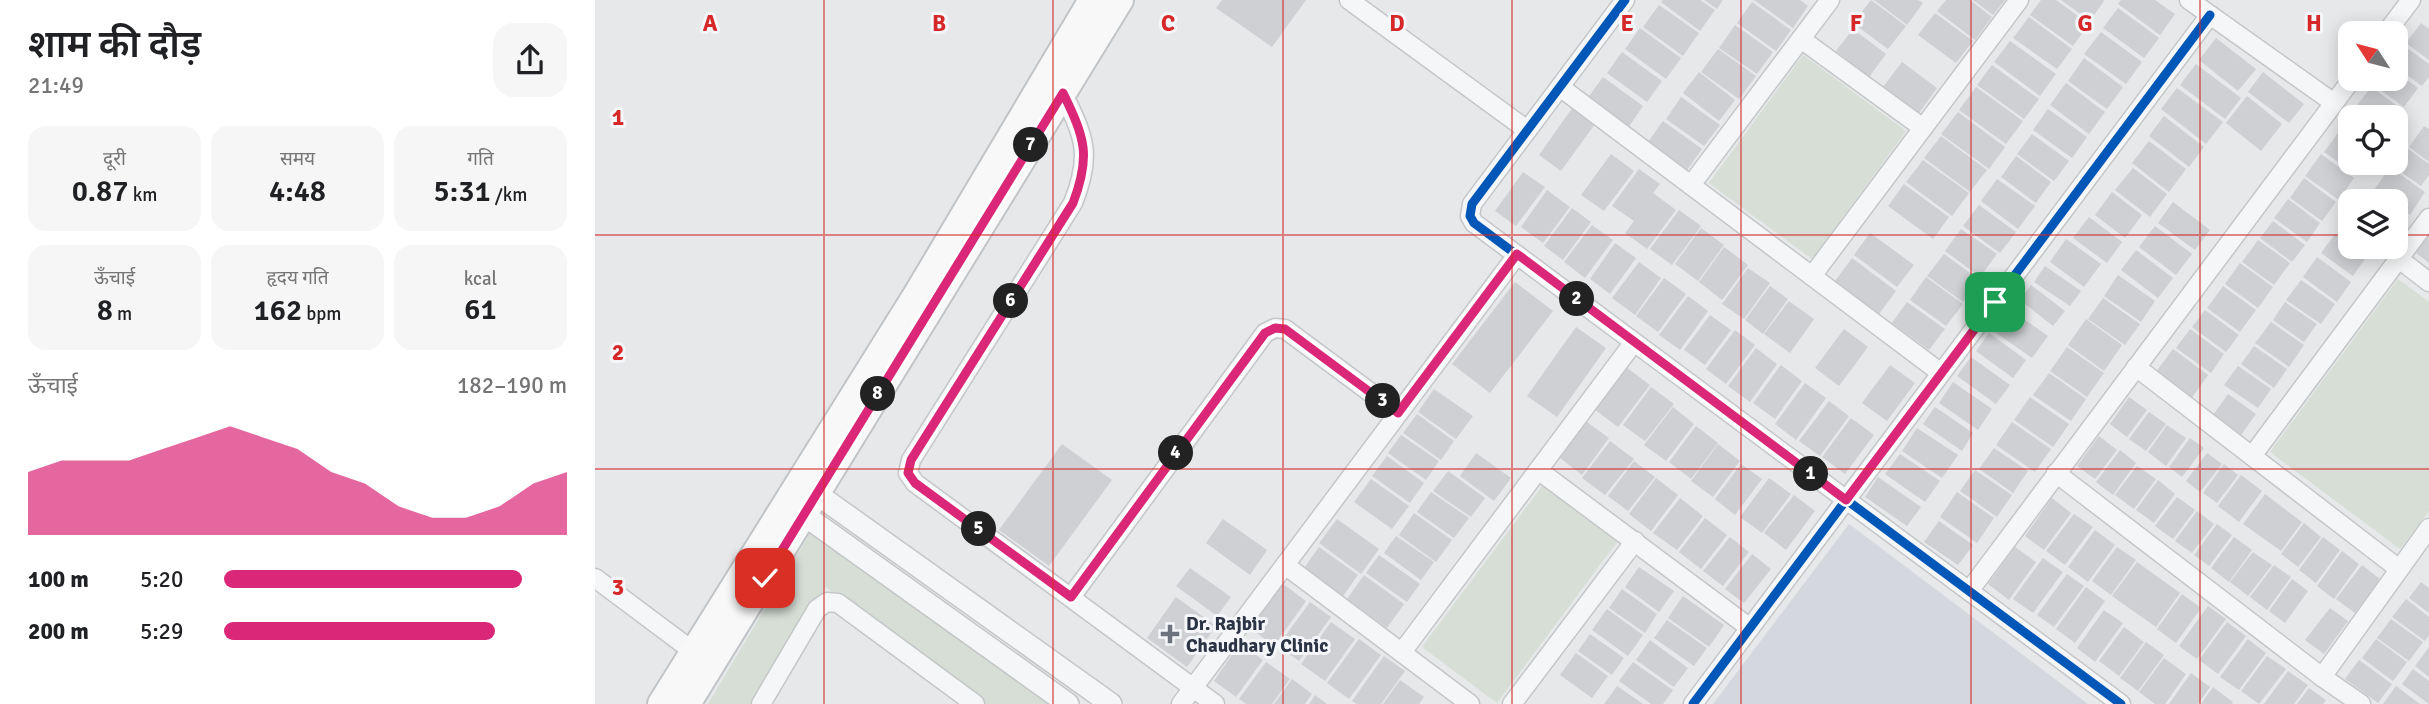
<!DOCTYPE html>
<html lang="hi">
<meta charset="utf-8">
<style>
:root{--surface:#fff;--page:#f6f6f6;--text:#202124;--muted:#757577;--accent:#db2777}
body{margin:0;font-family:Signika,"Noto Sans Devanagari",sans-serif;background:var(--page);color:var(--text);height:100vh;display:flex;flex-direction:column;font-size:26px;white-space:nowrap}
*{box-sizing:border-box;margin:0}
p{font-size:23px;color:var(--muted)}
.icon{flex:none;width:38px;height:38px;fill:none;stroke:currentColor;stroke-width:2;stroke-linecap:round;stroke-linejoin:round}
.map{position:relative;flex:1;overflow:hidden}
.side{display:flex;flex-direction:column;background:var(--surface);width:595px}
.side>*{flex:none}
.needle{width:46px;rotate:306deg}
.tools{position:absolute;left:1743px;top:21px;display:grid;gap:14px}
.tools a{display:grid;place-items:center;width:70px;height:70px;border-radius:14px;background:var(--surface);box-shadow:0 4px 18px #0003;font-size:35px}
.pin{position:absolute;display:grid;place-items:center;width:60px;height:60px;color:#fff;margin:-30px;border-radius:14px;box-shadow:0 4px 10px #0006}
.km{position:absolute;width:35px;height:35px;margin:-18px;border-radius:50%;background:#222;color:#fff;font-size:19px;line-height:35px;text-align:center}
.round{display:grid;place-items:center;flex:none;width:74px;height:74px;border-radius:21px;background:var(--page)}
.headline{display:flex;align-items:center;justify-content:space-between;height:119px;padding:0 28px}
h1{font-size:38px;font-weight:600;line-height:52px}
.stats{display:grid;grid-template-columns:repeat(3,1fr);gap:10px;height:119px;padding:7px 28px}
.stats div{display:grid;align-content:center;border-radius:18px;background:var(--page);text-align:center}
.stats b{font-size:30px;font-weight:600}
.stats small{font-size:19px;font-weight:400}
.stats p{font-size:19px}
.chart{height:196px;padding:14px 28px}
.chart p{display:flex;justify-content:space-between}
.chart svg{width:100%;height:126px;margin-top:7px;fill:var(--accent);opacity:.7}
ul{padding:0 28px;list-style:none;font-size:23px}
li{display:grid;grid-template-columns:112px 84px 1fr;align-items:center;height:52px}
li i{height:18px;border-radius:9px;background:var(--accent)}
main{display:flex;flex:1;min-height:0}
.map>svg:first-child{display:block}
.built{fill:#d4d7dd}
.green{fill:#d6ded6}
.building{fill:#ced0d3}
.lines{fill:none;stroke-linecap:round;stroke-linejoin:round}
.minor-casing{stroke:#c4c6c8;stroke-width:21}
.tertiary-casing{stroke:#c4c6c8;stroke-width:24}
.primary-casing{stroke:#c2c5c8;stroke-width:30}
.minor{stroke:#f5f6f7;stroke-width:18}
.tertiary{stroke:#f5f6f7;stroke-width:21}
.primary{stroke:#f8f8f8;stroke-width:26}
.cycleway-casing{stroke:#f4f6f9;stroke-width:13}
.cycleway{stroke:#0057b8;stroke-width:9}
.route-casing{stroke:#fff;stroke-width:14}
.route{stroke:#db2777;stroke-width:9}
.grid{fill:none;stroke:#d62828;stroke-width:2;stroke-opacity:0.55}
.poi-dot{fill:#6c737f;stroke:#f4f6f9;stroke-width:2.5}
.labels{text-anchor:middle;stroke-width:6;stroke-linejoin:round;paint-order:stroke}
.poi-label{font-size:19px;font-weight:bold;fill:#2b3445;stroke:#f4f6f9;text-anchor:start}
.grid-label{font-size:23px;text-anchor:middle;font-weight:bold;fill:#d62828;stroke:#f4f6f9;stroke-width:6;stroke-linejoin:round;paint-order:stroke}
</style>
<main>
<section class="side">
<div class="headline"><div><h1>शाम की दौड़</h1><p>21:49</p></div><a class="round"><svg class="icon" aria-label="share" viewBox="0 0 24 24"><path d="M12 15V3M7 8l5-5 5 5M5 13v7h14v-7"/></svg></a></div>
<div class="stats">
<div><p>दूरी</p><b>0.87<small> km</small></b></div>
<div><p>समय</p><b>4:48</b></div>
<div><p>गति</p><b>5:31<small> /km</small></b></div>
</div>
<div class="stats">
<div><p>ऊँचाई</p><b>8<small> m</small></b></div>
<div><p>हृदय गति</p><b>162<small> bpm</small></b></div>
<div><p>kcal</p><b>61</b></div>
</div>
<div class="chart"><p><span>ऊँचाई</span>182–190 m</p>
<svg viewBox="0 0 160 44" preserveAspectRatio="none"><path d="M0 44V22L10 18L20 18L30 18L40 14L50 10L60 6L70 10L80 14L90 22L100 26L110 34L120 38L130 38L140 34L150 26L160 22V44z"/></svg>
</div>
<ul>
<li><b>100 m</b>5:20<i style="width:87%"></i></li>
<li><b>200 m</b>5:29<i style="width:79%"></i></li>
</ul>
</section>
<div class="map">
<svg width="1834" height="704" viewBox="0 0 1834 704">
<rect width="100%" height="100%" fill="#e6e8ea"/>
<!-- built -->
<path class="built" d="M1254,524l239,180h-375z"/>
<!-- green -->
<g class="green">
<path d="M1208,55l103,76 -94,128 -103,-76z"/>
<path d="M1803,279l31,23v209l-29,38 -130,-97z"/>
<path d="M947,486l75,56 -120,161 -75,-56z"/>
<path d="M220,525l235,179h-73l-151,-117 -72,117h-46z"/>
</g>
<!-- building -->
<g class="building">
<path d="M627,0h84l-34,47 -56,-39z"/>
<path d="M1068,0h37l15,10 -15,21 -39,-29z"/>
<path d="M1109,0h19l-6,9z"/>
<path d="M1159,0h46l8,6 -15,22z"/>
<path d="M1276,0l35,26 -18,23 -35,-26z"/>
<path d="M1279,0h44l5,3 -16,22z"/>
<path d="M1351,0h24l22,17 -17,23 -38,-29z"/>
<path d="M1378,0h32l-12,15z"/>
<path d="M1446,0h15l33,24 -16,22 -43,-31z"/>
<path d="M1466,0h42l1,1 -14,20z"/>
<path d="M1526,0h34l20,14 -15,21 -42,-31z"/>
<path d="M1157,2l39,28 -15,21 -39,-28z"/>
<path d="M1064,5l40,28 -16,23 -40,-29z"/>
<path d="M1523,8l41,30 -15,20 -41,-30z"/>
<path d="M1340,13l38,28 -17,22 -38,-28z"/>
<path d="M1434,17l43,32 -15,20 -44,-31z"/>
<path d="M1826,23l8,6v31l-23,-17z"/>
<path d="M1140,25l38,27 -16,22 -38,-26z"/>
<path d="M1045,28l41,30 -15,21 -41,-30z"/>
<path d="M1258,29l33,25 -17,23 -33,-26z"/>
<path d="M1506,32l41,30 -16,22 -42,-30z"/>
<path d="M1621,38l40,31 -18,22 -39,-31z"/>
<path d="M1415,41l46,33 -16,22 -46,-34z"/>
<path d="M1805,43l29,21v13l-7,9 -26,-19v-17z"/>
<path d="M1123,49l38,27 -17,23 -38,-27z"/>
<path d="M1027,52l40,29 -15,21 -40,-29z"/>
<path d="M1489,58l39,29 -16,22 -39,-28z"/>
<path d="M1307,62l35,26 -18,25 -36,-26z"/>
<path d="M1601,64l45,34 -16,21 -45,-34z"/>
<path d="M1397,65l47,34 -15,20 -47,-34z"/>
<path d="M1104,72l36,28 -16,21 -36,-28z"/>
<path d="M1668,72l41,32 -15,19 -41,-31z"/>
<path d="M1801,72l22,16 -14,19 -32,-23 4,-5h20z"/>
<path d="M1008,77l40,29 -15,22 -41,-29z"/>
<path d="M1471,83l39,29 -16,22 -39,-29z"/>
<path d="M1381,87l47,34 -17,23 -47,-34z"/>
<path d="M1776,87l32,23 -7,10v-3h-29l-12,-9z"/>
<path d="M1582,88l46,34 -17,22 -45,-35z"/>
<path d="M1652,96l35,28 -21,27 -35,-28z"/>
<path d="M1086,97l39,28 -16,21 -38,-27z"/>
<path d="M978,107l22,17 -34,47 -22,-16z"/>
<path d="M1453,109l39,28 -15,21 -39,-28z"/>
<path d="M1759,111l8,6h-12v18l-9,-6z"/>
<path d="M1363,112l47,35 -16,22 -48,-35z"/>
<path d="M1569,116l40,31 -15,20 -40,-31z"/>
<path d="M1068,121l39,28 -15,21 -39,-28z"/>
<path d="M1829,126l5,3v33l-20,-15z"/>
<path d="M1745,130l10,8v25h16l-9,12 -33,-23z"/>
<path d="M1437,134l37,27 -15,20 -37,-27z"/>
<path d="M1346,136l46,34 -17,22 -46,-34z"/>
<path d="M1554,141l37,28 -17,23 -37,-29z"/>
<path d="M1805,143l29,21v11l-8,11 -33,-23h8v-14z"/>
<path d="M1016,154l23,17 -30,40 -23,-16z"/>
<path d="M1726,154l33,24 -15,22 -34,-24z"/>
<path d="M1421,156l35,26 -15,21 -35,-26z"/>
<path d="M1328,160l46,33 -17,23 -46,-34z"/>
<path d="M1795,167l35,25 -15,23 -14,-10v-4h-5l-17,-11z"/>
<path d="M1538,168l34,26 -17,23 -35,-27z"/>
<path d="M1044,169l21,15 -7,9 23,17 -29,39 -22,-16 9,-12 -22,-15z"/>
<path d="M928,172l22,15 -29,39 -21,-15z"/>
<path d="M1709,178l32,24 -14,19 -32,-23z"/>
<path d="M1402,179l38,27 -17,23 -37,-28z"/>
<path d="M1309,184l45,33 -16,22 -45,-33z"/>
<path d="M952,190l23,17 -27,36 -22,-16z"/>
<path d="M1776,191l14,10h-21z"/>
<path d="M1517,192l30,23 -17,23 -30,-23z"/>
<path d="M1693,199l32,24 -13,19 -33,-24z"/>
<path d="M1578,202l37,28 -15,20 -37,-27z"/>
<path d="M1384,205l37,27 -16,21 -37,-27z"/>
<path d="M977,208l19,14 -28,38 -19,-14z"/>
<path d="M1801,209l12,9 -12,16z"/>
<path d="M1084,210l22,16 -29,39 -22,-16z"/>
<path d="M1494,217l33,25 -15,21 -34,-25z"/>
<path d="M1755,219v20l-9,-6z"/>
<path d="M1678,221l32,24 -13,17 -32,-24z"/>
<path d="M997,225l21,15 -28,38 -21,-16z"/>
<path d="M1560,226l37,28 -16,21 -37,-28z"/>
<path d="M1106,228l23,17 -26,36 -23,-17z"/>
<path d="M1366,229l36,25 -17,23 -35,-26z"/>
<path d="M1275,233l44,32 -17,22 -43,-32z"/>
<path d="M1740,234l15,10v3h4l13,9 -14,20 -32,-23z"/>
<path d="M1834,235v28l-13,-10z"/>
<path d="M1471,239l35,25 -17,23 -34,-25z"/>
<path d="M1663,240l32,23 -16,22 -32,-23z"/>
<path d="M1020,243l21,15 -26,36 -20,-15z"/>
<path d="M1129,247l24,18 -26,35 -23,-18z"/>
<path d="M1766,247h26l-9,12z"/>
<path d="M1541,250l37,28 -15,20 -37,-28z"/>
<path d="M1349,254l36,26 -17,22 -36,-26z"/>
<path d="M1722,257l34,25 -14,20 -34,-25z"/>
<path d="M1257,258l44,33 -17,23 -44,-33z"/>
<path d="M1044,262l22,16 -26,37 -23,-17z"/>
<path d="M1645,263l33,24 -15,21 -33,-24z"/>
<path d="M1450,266l36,25 -11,15 -36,-24z"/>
<path d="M1153,268l22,15 -26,36 -22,-15z"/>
<path d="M1523,275l37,26 -14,21 -37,-26z"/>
<path d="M1331,277l37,27 -17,22 -36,-26z"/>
<path d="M1069,278l22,16 -28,38 -22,-16z"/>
<path d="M1706,280l34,24 -14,20 -35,-24z"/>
<path d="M920,282l38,29 -63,82 -38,-29z"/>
<path d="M1436,285l34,26 -12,15 -33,-26z"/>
<path d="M1175,286l18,13 -25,35 -18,-14z"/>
<path d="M1628,286l33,24 -16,22 -33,-24z"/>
<path d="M1093,296l20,15 -28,39 -21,-15z"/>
<path d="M1508,298l37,26 -15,21 -37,-26z"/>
<path d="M1194,301l25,18 -24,34 -26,-19z"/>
<path d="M1312,302l38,27 -16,21 -37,-27z"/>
<path d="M1690,302l32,22 -13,18 -31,-22z"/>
<path d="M1416,310l37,26 -16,22 -37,-26z"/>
<path d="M1610,310l34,25 -13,17 -34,-25z"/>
<path d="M1115,315l21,15 -26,35 -21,-15z"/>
<path d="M1491,319l36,26 -18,26 -36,-26z"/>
<path d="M1676,322l33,23 -15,22 -34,-24z"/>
<path d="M981,327l30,21 -49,69 -30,-21z"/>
<path d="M1249,329l24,18 -29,39 -24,-18z"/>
<path d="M1595,329l34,25 -13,19 -35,-25z"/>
<path d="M1140,330l20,15 -29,39 -20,-15z"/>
<path d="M1394,333l37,27 -13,18 -37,-27z"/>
<path d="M1659,346l33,23 -13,19 -33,-24z"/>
<path d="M1472,347l37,26 -17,24 -37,-26z"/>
<path d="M1161,348l21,16 -27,38 -22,-16z"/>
<path d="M1578,349l35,26 -17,24 -36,-26z"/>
<path d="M1376,357l39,28 -14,19 -39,-28z"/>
<path d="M1186,365l21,16 -27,38 -22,-16z"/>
<path d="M1295,365l25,18 -28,38 -25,-18z"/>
<path d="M1643,366l33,23 -13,19 -34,-23z"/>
<path d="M1031,367l24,18 -32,42 -24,-18z"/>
<path d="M1454,373l37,26 -15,22 -38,-26z"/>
<path d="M1358,382l39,27 -14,21 -39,-27z"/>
<path d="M1210,383l21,15 -30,42 -21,-16z"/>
<path d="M1056,387l23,17 -29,37 -22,-16z"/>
<path d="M839,389l39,27 -17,23 -38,-27z"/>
<path d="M1633,394l28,20 -15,21 -28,-20z"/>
<path d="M1435,397l39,27 -16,23 -39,-27z"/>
<path d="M1534,397l18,13 -20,27 -17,-13z"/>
<path d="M1234,401l20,15 -29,40 -21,-15z"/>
<path d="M1078,407l21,17 -28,37 -22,-16z"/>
<path d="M1340,407l38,26 -11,18 -39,-27z"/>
<path d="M1554,412l17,12 -20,27 -17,-12z"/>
<path d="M822,414l37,27 -13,19 -38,-27z"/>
<path d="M1256,418l23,17 -29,39 -23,-17z"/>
<path d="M992,422l22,16 -27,37 -22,-17z"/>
<path d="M1417,422l39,27 -16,23 -39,-27z"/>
<path d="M1572,425l19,13 -20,28 -18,-14z"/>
<path d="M1101,426l22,17 -27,36 -22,-17z"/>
<path d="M1322,428l41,27 -16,23 -40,-27z"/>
<path d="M806,435l38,26 -13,19 -38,-27z"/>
<path d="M1504,436l18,14 -22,29 -18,-13z"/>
<path d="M1595,438l14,10 -22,29 -13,-10z"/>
<path d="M1015,441l24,18 -29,36 -23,-17z"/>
<path d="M467,444l50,36 -63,86 -50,-36z"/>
<path d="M1123,444l22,17 -27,36 -22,-16z"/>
<path d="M1399,448l34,23 -15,22 -34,-24z"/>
<path d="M1525,450l16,13 -23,32 -17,-13z"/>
<path d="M881,453l35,25 -17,23 -34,-25z"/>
<path d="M1612,453l15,11 -22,28 -14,-11z"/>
<path d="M1305,454l40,27 -15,21 -40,-28z"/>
<path d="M792,456l37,27 -14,20 -38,-27z"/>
<path d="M1039,461l21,16 -27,34 -20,-15z"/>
<path d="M1146,464l21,15 -27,36 -20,-16z"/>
<path d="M1629,464l14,11 -21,28 -14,-10z"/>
<path d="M1542,466l19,13 -22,30 -19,-14z"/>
<path d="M1380,470l37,25 -15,22 -37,-26z"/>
<path d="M853,471l37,27 -14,19 -38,-26z"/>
<path d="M1646,475l21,16 -23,31 -21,-16z"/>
<path d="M1283,477l43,30 -14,19 -42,-29z"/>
<path d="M1061,478l22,17 -27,36 -22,-17z"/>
<path d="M1174,478l22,16 -29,39 -22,-16z"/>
<path d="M776,479l38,27 -17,23 -38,-27z"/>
<path d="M1563,480l17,14 -21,29 -18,-13z"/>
<path d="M836,492l38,26 -15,20 -37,-26z"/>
<path d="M1362,492l37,26 -17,25 -37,-26z"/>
<path d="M1670,494l37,28 -21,29 -38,-27z"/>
<path d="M1199,495l21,16 -29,39 -22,-17z"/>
<path d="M1582,497l18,13 -22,29 -18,-13z"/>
<path d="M1085,498l23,18 -26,34 -24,-17z"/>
<path d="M1457,498l19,15 -27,37 -19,-14z"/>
<path d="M1602,511l17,13 -22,29 -17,-12z"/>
<path d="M819,513l38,27 -16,22 -37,-27z"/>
<path d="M1479,514l19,13 -28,38 -19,-14z"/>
<path d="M1110,518l22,17 -26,34 -22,-17z"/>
<path d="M628,519l44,31 -17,25 -44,-32z"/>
<path d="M742,519l42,30 -18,25 -42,-31z"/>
<path d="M1344,521l34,24 -15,20 -34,-23z"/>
<path d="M1709,523l17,14 -23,30 -17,-13z"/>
<path d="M1622,524l15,11 -23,31 -15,-11z"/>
<path d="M1500,530l20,15 -27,37 -20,-15z"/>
<path d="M801,536l38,26 -13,18 -37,-27z"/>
<path d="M1135,537l19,15 -26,34 -20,-15z"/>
<path d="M1639,537l18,13 -23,32 -18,-14z"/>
<path d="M1728,537l17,13 -24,33 -17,-13z"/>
<path d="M724,547l39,28 -15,21 -39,-28z"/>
<path d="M1420,547l21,15 -27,38 -21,-16z"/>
<path d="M1522,547l19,13 -25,35 -19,-14z"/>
<path d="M1747,551l17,13 -25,35 -17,-13z"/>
<path d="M1658,552l19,13 -24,31 -18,-14z"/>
<path d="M1157,554l19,15 -27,34 -19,-14z"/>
<path d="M784,555l41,29 -13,18 -41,-29z"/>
<path d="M1448,558l20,14 -30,41 -20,-14z"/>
<path d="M1542,562l43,31 -24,34 -44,-31z"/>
<path d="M1679,565l17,12 -24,33 -17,-13z"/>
<path d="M1767,565l18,14 -25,34 -19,-14z"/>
<path d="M1044,567l35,24 -15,21 -34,-25z"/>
<path d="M595,568l41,29 -14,19 -41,-30z"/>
<path d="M1472,574l17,12 -30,41 -17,-12z"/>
<path d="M769,575l40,29 -17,24 -40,-29z"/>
<path d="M1697,579l16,12 -23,32 -16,-12z"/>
<path d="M1826,582l8,6v25l-20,-15z"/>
<path d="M687,583l24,18 -32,45 -24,-18z"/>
<path d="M1491,587l19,14 -30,42 -19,-14z"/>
<path d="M1027,589l35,25 -12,19 -36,-25z"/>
<path d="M1587,594l19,14 -25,35 -19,-14z"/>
<path d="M1088,596l41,29 -15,22 -41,-29z"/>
<path d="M581,597l40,29 -29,41 -40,-29z"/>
<path d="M1811,599l23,18v18l-4,6 -33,-24z"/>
<path d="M715,602l21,15 -32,44 -21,-15z"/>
<path d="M1613,606l18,13 -29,40 -18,-13z"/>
<path d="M1735,608l18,13 -24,33 -19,-14z"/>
<path d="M1012,609l36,26 -15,21 -36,-26z"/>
<path d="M1509,610l19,13 -28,39 -18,-14z"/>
<path d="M1796,619l32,23 -14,19 -32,-23z"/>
<path d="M1072,620l40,28 -13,18 -40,-28z"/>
<path d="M736,622l24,17 -30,42 -24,-17z"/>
<path d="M1632,622l19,14 -28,38 -19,-14z"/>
<path d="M1529,627l20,15 -25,34 -20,-15z"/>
<path d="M995,634l34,24 -12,17 -34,-24z"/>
<path d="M764,639l22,16 -32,44 -22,-16z"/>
<path d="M1653,639l18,14 -27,37 -19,-13z"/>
<path d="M1781,639l31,23 -14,19 -31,-23z"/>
<path d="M1055,640l38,28 -14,19 -38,-27z"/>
<path d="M1551,642l18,13 -26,36 -18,-13z"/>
<path d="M645,643l23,17 -27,37 -22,-16z"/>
<path d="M1834,647v30l-14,-11z"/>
<path d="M981,653l32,23 -16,22 -32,-23z"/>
<path d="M789,656l21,15 -24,33h-24l-5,-3z"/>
<path d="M1672,656l19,13 -27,35 -18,-13z"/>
<path d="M1569,658l22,16 -21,30h-10l-16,-12z"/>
<path d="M1764,660l33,24 -14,19 -33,-24z"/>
<path d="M671,662l24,17 -18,25h-26l-7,-5z"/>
<path d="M1038,662l40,28 -10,14h-12l-32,-23z"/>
<path d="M1818,669l16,12v23l-27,-20z"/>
<path d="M1693,671l20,14 -14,19h-30z"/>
<path d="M1596,673l19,14 -12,17h-29z"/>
<path d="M697,679l20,15 -7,10h-31z"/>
<path d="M805,680l24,17 -5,7h-36z"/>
<path d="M1022,686l26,18h-39z"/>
<path d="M1801,686l24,18h-37z"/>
<path d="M1618,687l20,15 -1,2h-31z"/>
<path d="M1714,688l17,12 -3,4h-26z"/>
<path d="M720,695l12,9h-18z"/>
</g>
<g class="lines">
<defs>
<g id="minor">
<path d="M754,0l178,130"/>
<path d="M1030,0l-153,204 -2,12 4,7 647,481"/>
<path d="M1594,0l145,103"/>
<path d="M1791,33l25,-33"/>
<path d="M1206,39l122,89"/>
<path d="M965,87l381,286"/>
<path d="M468,94c22,43 29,62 10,109l-162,257 -3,13 7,10 300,221"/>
<path d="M1096,185l139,-185"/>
<path d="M1804,259l30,23"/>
<path d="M1217,276l207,-276"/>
<path d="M1541,367l263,202"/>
<path d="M1657,456l177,-238"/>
<path d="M943,470l212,158"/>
<path d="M1461,473l266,204 39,27"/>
<path d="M690,565l185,139"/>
<path d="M0,578l99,74"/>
<path d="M1374,591l383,-512"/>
<path d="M476,597l194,-264 10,-5 10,1 113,84"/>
<path d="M807,652l232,-310"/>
<path d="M1727,677l107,-149"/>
<path d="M166,704l56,-95 10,-7 11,1 137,101"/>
<path d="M586,704l336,-449"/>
<path d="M917,704l123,-163"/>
<path d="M1098,704l517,-689"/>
</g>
<path id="tertiary" d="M473,704l-264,-189 -11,-19 24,-2 294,210"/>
<g id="primary">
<path d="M66,704l256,-410 175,-294"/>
<path d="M92,704l433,-704"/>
</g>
</defs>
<!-- minor casing -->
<use href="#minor" class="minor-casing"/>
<!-- tertiary casing -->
<use href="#tertiary" class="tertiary-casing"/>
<!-- primary casing -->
<use href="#primary" class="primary-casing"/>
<!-- minor -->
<use href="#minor" class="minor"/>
<!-- tertiary -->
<use href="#tertiary" class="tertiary"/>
<!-- primary -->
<use href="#primary" class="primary"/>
<defs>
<g id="cycleway">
<path d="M1030,0l-153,204 -2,12 4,7 647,481"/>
<path d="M1098,704l517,-689"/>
</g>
</defs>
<!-- cycleway casing -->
<use href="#cycleway" class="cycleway-casing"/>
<!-- cycleway -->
<use href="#cycleway" class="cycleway"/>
</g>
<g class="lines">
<defs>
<path id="route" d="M170,578l298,-485c22,45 28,63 10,110l-162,257 -3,13 7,10 156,114 194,-264 10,-5 10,1 113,84 119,-159 329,246 149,-198"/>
</defs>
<!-- route casing -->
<use href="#route" class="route-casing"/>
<!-- route -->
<use href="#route" class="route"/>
</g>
<!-- grid -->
<path class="grid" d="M229,0v704M458,0v704M688,0v704M917,0v704M1146,0v704M1376,0v704M1605,0v704M0,235h1755M1801,235h33M0,469h1834"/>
<!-- markers -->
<path class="poi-dot" d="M571.5 623.5h7v7h7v7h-7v7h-7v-7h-7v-7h7z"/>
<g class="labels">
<!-- poi labels -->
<g class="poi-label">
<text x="591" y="630">Dr. Rajbir<tspan x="591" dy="22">Chaudhary Clinic</tspan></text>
</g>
</g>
<g class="grid-label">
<text x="115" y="31">A</text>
<text x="344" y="31">B</text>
<text x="573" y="31">C</text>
<text x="802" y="31">D</text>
<text x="1032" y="31">E</text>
<text x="1261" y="31">F</text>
<text x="1490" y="31">G</text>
<text x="1719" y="31">H</text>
<text x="23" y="125">1</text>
<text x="23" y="360">2</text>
<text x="23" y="595">3</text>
</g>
</svg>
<div class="tools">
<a><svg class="needle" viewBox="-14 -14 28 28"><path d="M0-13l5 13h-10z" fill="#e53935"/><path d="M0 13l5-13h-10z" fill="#757577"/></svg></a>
<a><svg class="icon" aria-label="locate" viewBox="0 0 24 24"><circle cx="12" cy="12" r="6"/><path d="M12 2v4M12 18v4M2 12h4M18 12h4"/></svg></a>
<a><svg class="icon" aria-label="layers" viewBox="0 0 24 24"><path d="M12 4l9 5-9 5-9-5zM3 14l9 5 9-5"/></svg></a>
</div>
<div class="pin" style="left:1400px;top:302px;background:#1e9e55"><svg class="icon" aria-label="arrive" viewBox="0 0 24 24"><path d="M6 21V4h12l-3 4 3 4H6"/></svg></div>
<div class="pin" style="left:170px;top:578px;background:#d93025"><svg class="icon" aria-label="check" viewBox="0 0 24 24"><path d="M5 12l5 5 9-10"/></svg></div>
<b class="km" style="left:1216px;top:474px">1</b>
<b class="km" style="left:982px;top:299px">2</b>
<b class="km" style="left:788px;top:401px">3</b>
<b class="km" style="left:581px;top:453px">4</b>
<b class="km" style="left:384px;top:529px">5</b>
<b class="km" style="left:416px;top:301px">6</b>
<b class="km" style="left:436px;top:145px">7</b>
<b class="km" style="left:283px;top:394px">8</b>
</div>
</main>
